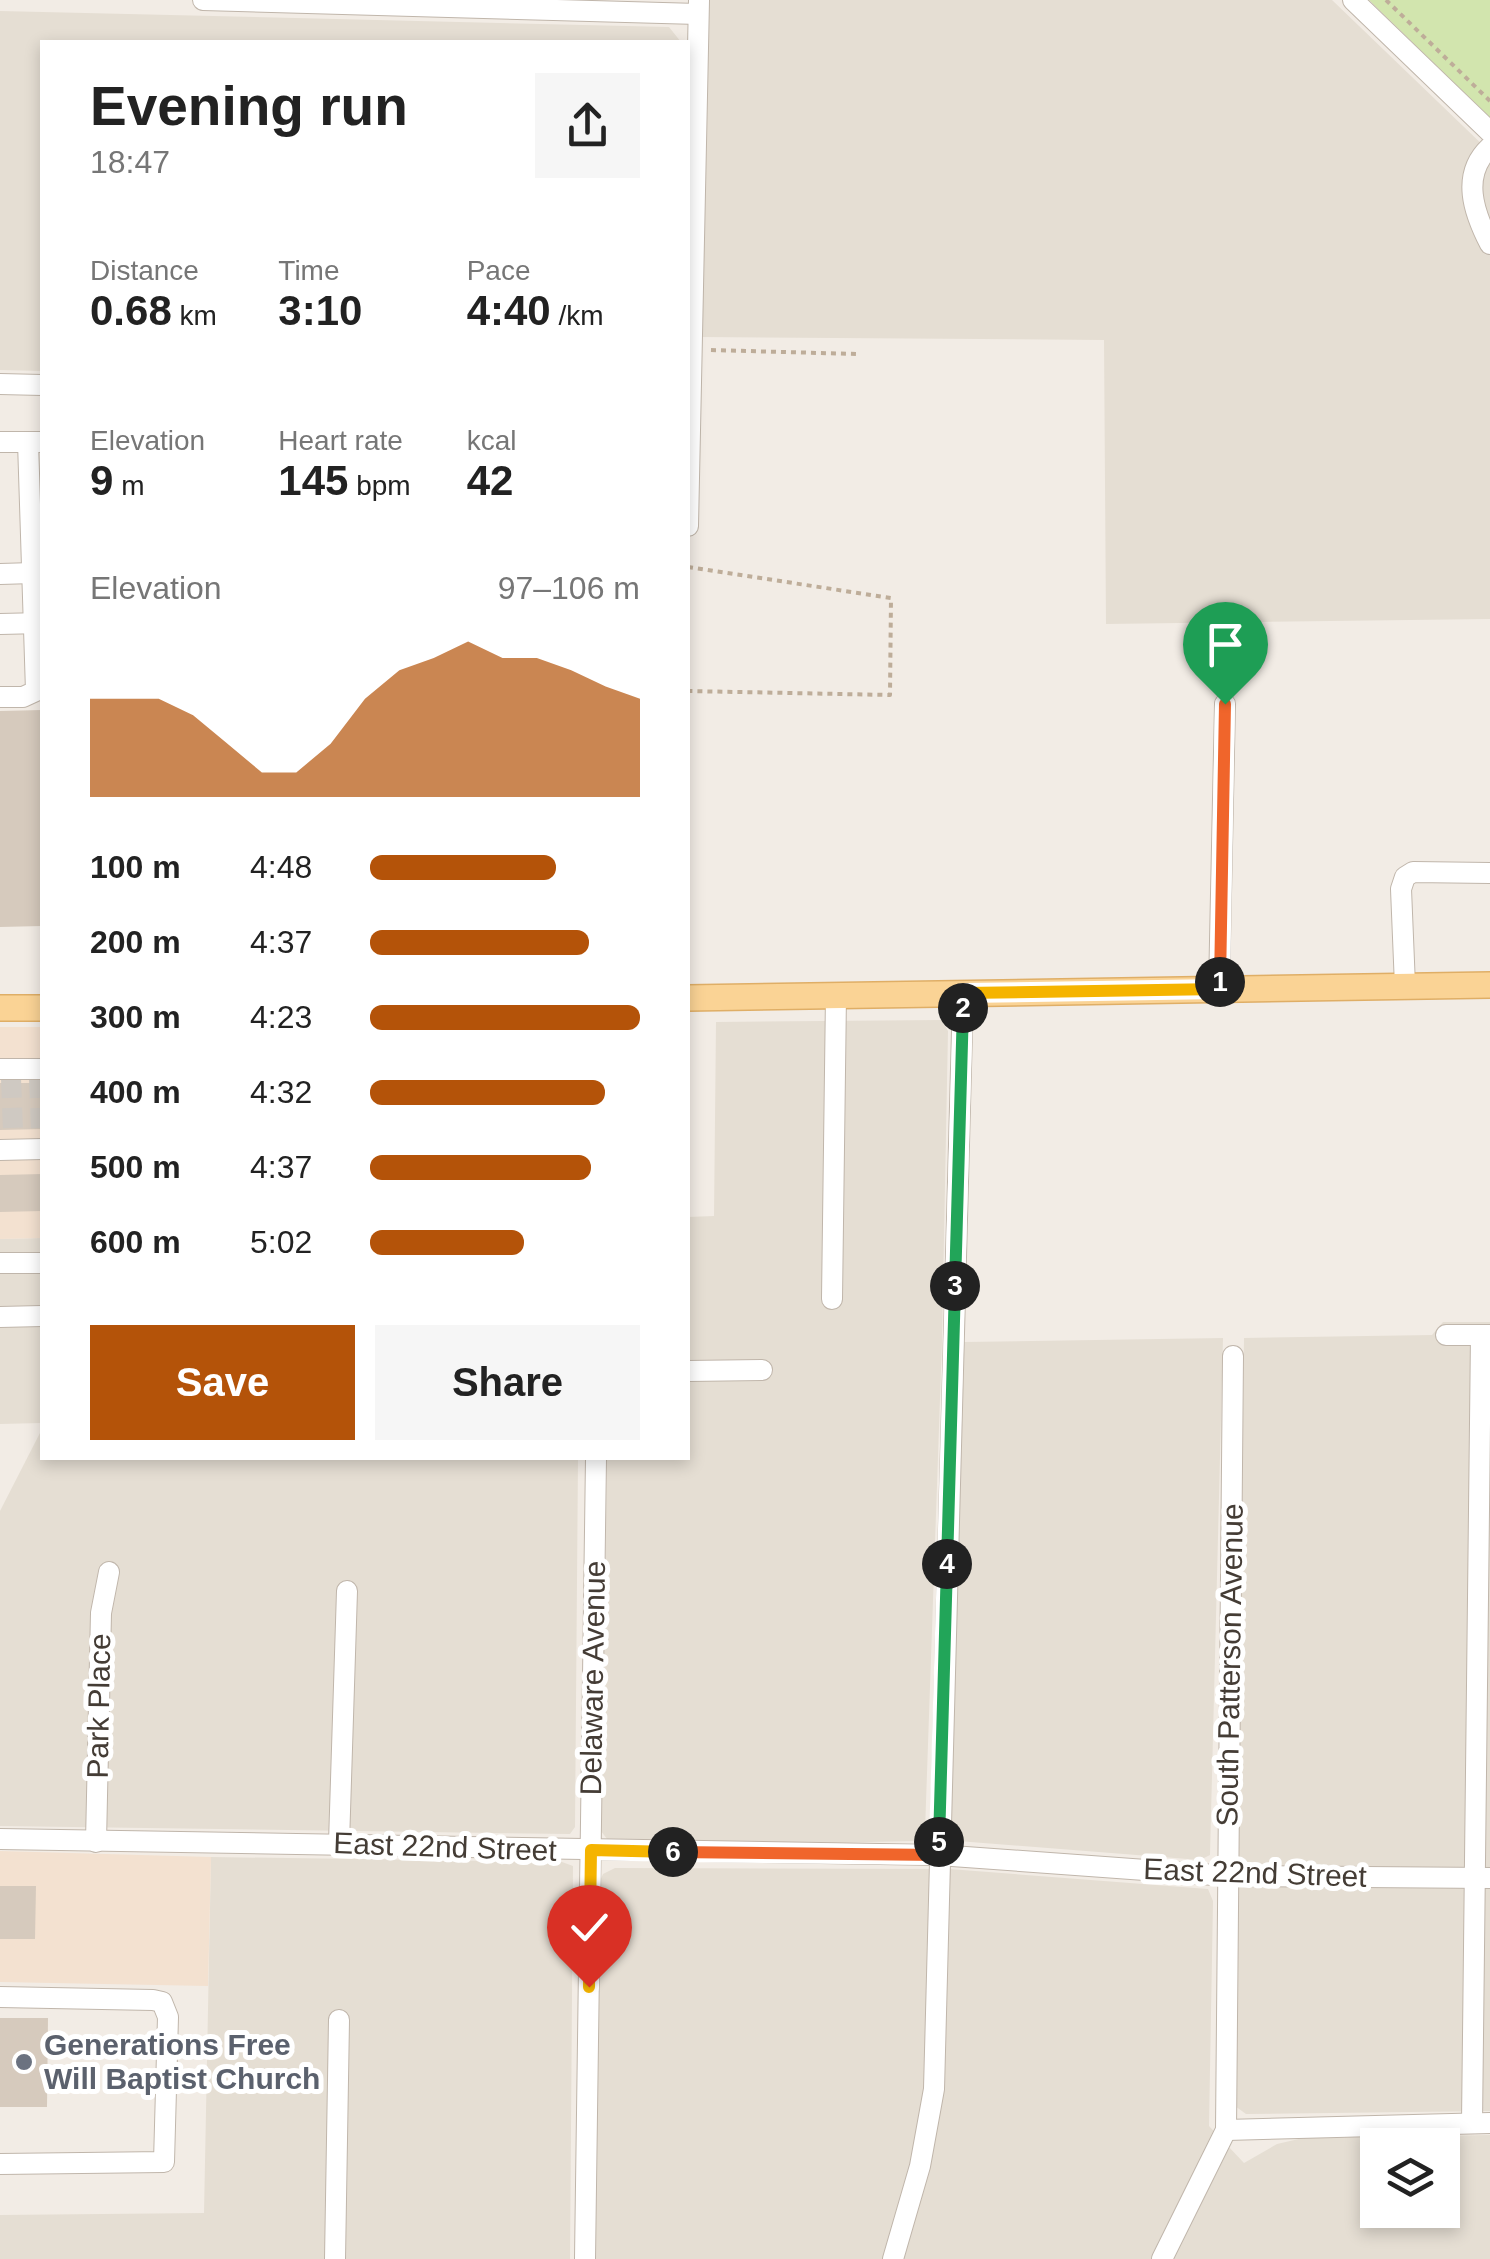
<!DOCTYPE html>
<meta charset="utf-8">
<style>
:root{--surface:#fff;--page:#f6f6f6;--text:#222;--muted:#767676;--accent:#b45309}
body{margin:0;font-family:Helvetica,sans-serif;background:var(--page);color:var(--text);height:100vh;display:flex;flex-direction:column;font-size:38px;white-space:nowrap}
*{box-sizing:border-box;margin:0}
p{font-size:32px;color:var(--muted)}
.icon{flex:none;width:55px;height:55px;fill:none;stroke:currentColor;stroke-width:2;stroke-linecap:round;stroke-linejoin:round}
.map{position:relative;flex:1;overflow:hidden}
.sheet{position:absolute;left:40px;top:40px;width:650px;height:1420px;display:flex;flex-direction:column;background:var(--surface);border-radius:0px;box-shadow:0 5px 15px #0003}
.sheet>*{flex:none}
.tools{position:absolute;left:1360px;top:2128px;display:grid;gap:20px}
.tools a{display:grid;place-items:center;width:100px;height:100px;border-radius:0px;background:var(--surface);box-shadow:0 5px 15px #0003;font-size:50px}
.pin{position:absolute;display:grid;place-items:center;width:85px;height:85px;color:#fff;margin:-102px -42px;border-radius:50% 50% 50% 0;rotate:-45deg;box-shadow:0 0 10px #0007}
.pin .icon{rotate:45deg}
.km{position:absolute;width:50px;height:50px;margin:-25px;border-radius:50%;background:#222;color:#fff;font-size:28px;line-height:50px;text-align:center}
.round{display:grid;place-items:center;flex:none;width:105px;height:105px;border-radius:0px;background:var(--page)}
.head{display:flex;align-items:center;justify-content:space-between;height:170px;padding:0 50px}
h1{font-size:55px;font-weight:700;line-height:75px}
.stats{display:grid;grid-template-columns:repeat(3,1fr);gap:15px;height:170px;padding:10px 50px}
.stats div{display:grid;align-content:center}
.stats b{font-size:42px;font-weight:700}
.stats small{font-size:28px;font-weight:400}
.stats p{font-size:28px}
.chart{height:280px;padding:20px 50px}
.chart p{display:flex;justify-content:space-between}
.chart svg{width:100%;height:180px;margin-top:10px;fill:var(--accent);opacity:.7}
.primary-button{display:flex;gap:20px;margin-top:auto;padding:20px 50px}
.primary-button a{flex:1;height:115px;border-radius:0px;background:var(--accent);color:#fff;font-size:40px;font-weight:700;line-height:115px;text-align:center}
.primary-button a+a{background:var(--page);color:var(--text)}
ul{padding:0 50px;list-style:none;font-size:32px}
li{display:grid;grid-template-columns:160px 120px 1fr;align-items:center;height:75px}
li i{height:25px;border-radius:12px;background:var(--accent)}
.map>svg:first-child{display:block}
.residential{fill:#e5ded3;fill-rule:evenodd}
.commercial{fill:#f3e1d0}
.green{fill:#d2e5ae}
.building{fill:#d6cabd}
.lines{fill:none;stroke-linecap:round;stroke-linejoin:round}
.minor-tunnel{stroke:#cfc9c2;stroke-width:20;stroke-dasharray:20 10;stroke-linecap:butt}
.minor-casing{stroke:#c0b6ab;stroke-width:22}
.major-casing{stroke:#dfae66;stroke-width:28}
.path{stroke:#bead99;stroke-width:4;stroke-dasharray:5 5;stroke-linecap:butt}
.minor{stroke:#fff;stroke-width:20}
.major{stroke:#fad395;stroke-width:25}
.split-1-casing{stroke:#fff;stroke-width:20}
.split-2-casing{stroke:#fff;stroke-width:20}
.split-3-casing{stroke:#fff;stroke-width:20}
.split-4-casing{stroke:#fff;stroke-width:20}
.split-5-casing{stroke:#fff;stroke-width:20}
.split-6-casing{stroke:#fff;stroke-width:20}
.split-7-casing{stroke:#fff;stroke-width:20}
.split-1{stroke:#f0652b;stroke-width:12}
.split-2{stroke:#f5b400;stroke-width:12}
.split-3{stroke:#22a559;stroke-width:12}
.split-4{stroke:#22a559;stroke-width:12}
.split-5{stroke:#22a559;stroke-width:12}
.split-6{stroke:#f0652b;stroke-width:12}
.split-7{stroke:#f5b400;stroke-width:12}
.worship-dot{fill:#6b7280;stroke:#fff;stroke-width:4}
.labels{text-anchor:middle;stroke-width:10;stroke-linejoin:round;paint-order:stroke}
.street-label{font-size:30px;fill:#443c35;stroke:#fff}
.worship-label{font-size:30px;font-weight:bold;fill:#5b616d;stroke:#fff;text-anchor:start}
</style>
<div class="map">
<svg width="1490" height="2259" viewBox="0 0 1490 2259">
<rect width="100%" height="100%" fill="#f2ece5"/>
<!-- residential -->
<g class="residential">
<path d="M707,0h625l158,152v467l-384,5 -2,-284 -403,-3z"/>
<path d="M0,11l669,16 12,15h-639v329l-42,-1z"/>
<path d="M942,1020l6,11 -6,310 -17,490 -11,10 -134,3 -173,-5 -6,-8 6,-373h81v-241l26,-1 2,-194z"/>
<path d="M42,1238v185l-42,1v-185z"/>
<path d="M1443,1322h47v789l-244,3 -11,-8 9,-768 188,-3z"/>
<path d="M1223,1338l-13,517 -10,5 -242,-19 -7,-12 13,-487z"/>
<path d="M42,1429v29h536l-3,369 -5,7 -570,-8v-315z"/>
<path d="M211,1857l351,5 11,4 -3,393h-570v-44l204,-2z"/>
<path d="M615,1868l334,1 259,20 5,12 -4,225 35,37 33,-19 26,-6 187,-3v124h-896l6,-378 3,-7zM1378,2145h64v65h-64z"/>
</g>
<!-- commercial -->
<g class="commercial">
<path d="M0,1027h42v211l-42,1z"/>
<path d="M0,1851l211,6 -3,129 -208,-4z"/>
</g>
<!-- green -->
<path class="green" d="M1369,0h121v118z"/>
<!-- building -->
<g class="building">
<path d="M42,710v216l-42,1v-216z"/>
<path d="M0,1083h42v46l-42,1z"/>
<path d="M42,1174v37l-42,1v-37z"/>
<path d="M0,1886h36l-1,53h-35z"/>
<path d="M0,2018h48l-1,89h-47z"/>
</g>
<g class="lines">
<!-- minor-tunnel -->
<g class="minor-tunnel">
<path d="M11,1078l2,53"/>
<path d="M39,1078l2,52"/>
</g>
<defs>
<g id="minor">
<path d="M203,0l495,14"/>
<path d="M1353,0l137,132"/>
<path d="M1490,147c-30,28 -16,66 0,97"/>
<path d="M0,384l42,1"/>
<path d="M0,442h28"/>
<path d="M688,526l11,-526"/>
<path d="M0,574l33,-1"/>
<path d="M0,624l42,-1"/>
<path d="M0,697h23l13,-6 -8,-249h14"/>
<path d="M1405,986l-4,-97 4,-12 8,-5 77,1"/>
<path d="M1219,989l6,-285"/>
<path d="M0,1069h42"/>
<path d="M0,1150l42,-1"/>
<path d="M0,1263h42"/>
<path d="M832,1299l4,-304"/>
<path d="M0,1317l42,-1"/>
<path d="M1446,1335h44"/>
<path d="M688,1371l74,-1"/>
<path d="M0,1839l938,16 290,21 262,2"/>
<path d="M96,1842l5,-229 8,-41"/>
<path d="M339,1843l8,-252"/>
<path d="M0,1997l153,3 9,2 6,15 -4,145 -164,2"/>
<path d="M1472,2123l9,-788"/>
<path d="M1226,2130l264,-7"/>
<path d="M335,2259l4,-239"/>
<path d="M585,2259l11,-801"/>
<path d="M893,2259l27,-93 14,-77 29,-1096"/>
<path d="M1162,2259l64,-129 7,-774"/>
</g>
<g id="major">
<path d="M688,998l802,-13"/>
<path d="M0,1008h42"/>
</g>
</defs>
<!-- minor casing -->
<use href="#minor" class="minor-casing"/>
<!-- major casing -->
<use href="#major" class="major-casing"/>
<!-- path -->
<g class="path">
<path d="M1386,0l104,101"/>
<path d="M711,350l145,4"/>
<path d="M688,567l203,31 -1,97 -202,-4"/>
</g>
<!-- minor -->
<use href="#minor" class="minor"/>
<!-- major -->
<use href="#major" class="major"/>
</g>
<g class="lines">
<defs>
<path id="split-1" d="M1220,982l5,-278"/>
<path id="split-2" d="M963,1008v-15l257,-4v-7"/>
<path id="split-3" d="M955,1286l8,-278"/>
<path id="split-4" d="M947,1564l8,-278"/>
<path id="split-5" d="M939,1842l8,-278"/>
<path id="split-6" d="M673,1852l265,3 1,-13"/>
<path id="split-7" d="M589,1987l2,-137 82,2"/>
</defs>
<!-- split-1 casing -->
<use href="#split-1" class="split-1-casing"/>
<!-- split-2 casing -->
<use href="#split-2" class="split-2-casing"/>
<!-- split-3 casing -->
<use href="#split-3" class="split-3-casing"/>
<!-- split-4 casing -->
<use href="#split-4" class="split-4-casing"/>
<!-- split-5 casing -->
<use href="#split-5" class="split-5-casing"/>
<!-- split-6 casing -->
<use href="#split-6" class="split-6-casing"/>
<!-- split-7 casing -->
<use href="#split-7" class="split-7-casing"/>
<!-- split-1 -->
<use href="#split-1" class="split-1"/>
<!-- split-2 -->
<use href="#split-2" class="split-2"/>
<!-- split-3 -->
<use href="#split-3" class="split-3"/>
<!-- split-4 -->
<use href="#split-4" class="split-4"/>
<!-- split-5 -->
<use href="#split-5" class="split-5"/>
<!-- split-6 -->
<use href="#split-6" class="split-6"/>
<!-- split-7 -->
<use href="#split-7" class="split-7"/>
</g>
<!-- markers -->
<circle class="worship-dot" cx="24" cy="2062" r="10"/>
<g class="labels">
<!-- street labels -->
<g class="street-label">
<text transform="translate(1230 1665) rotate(-89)" y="10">South Patterson Avenue</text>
<text transform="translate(593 1678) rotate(-89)" y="10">Delaware Avenue</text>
<text transform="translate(99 1706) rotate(-89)" y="10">Park Place</text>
<text transform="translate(445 1847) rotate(2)" y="10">East 22nd Street</text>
<text transform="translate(1255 1873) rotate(2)" y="10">East 22nd Street</text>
</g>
<!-- worship labels -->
<g class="worship-label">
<text x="44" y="2055">Generations Free<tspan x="44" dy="34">Will Baptist Church</tspan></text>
</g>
</g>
</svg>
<div class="tools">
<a><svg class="icon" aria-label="layers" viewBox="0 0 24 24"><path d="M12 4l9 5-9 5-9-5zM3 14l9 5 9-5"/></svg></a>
</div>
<div class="pin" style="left:1225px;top:704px;background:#1e9e55"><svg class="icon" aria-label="arrive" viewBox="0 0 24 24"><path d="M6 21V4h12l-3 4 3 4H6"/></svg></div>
<div class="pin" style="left:589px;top:1987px;background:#d93025"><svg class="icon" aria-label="check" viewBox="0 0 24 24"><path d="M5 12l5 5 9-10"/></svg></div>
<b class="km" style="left:1220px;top:982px">1</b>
<b class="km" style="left:963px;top:1008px">2</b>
<b class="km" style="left:955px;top:1286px">3</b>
<b class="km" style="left:947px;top:1564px">4</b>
<b class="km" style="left:939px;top:1842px">5</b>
<b class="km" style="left:673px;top:1852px">6</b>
<section class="sheet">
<div class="head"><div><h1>Evening run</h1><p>18:47</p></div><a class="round"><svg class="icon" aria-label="share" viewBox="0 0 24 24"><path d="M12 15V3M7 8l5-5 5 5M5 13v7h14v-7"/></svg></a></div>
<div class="stats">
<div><p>Distance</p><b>0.68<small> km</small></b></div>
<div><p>Time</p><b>3:10</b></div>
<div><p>Pace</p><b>4:40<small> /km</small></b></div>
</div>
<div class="stats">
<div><p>Elevation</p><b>9<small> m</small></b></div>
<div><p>Heart rate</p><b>145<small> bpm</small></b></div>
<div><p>kcal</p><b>42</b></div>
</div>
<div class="chart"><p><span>Elevation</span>97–106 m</p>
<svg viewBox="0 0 160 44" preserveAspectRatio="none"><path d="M0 44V20L10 20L20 20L30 24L40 31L50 38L60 38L70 31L80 20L90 13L100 10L110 6L120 10L130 10L140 13L150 17L160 20V44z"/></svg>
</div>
<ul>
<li><b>100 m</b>4:48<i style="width:69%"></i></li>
<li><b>200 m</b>4:37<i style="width:81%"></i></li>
<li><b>300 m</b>4:23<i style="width:100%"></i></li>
<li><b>400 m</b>4:32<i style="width:87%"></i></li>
<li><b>500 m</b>4:37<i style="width:82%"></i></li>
<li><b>600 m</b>5:02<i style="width:57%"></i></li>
</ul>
<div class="primary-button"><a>Save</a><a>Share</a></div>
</section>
</div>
